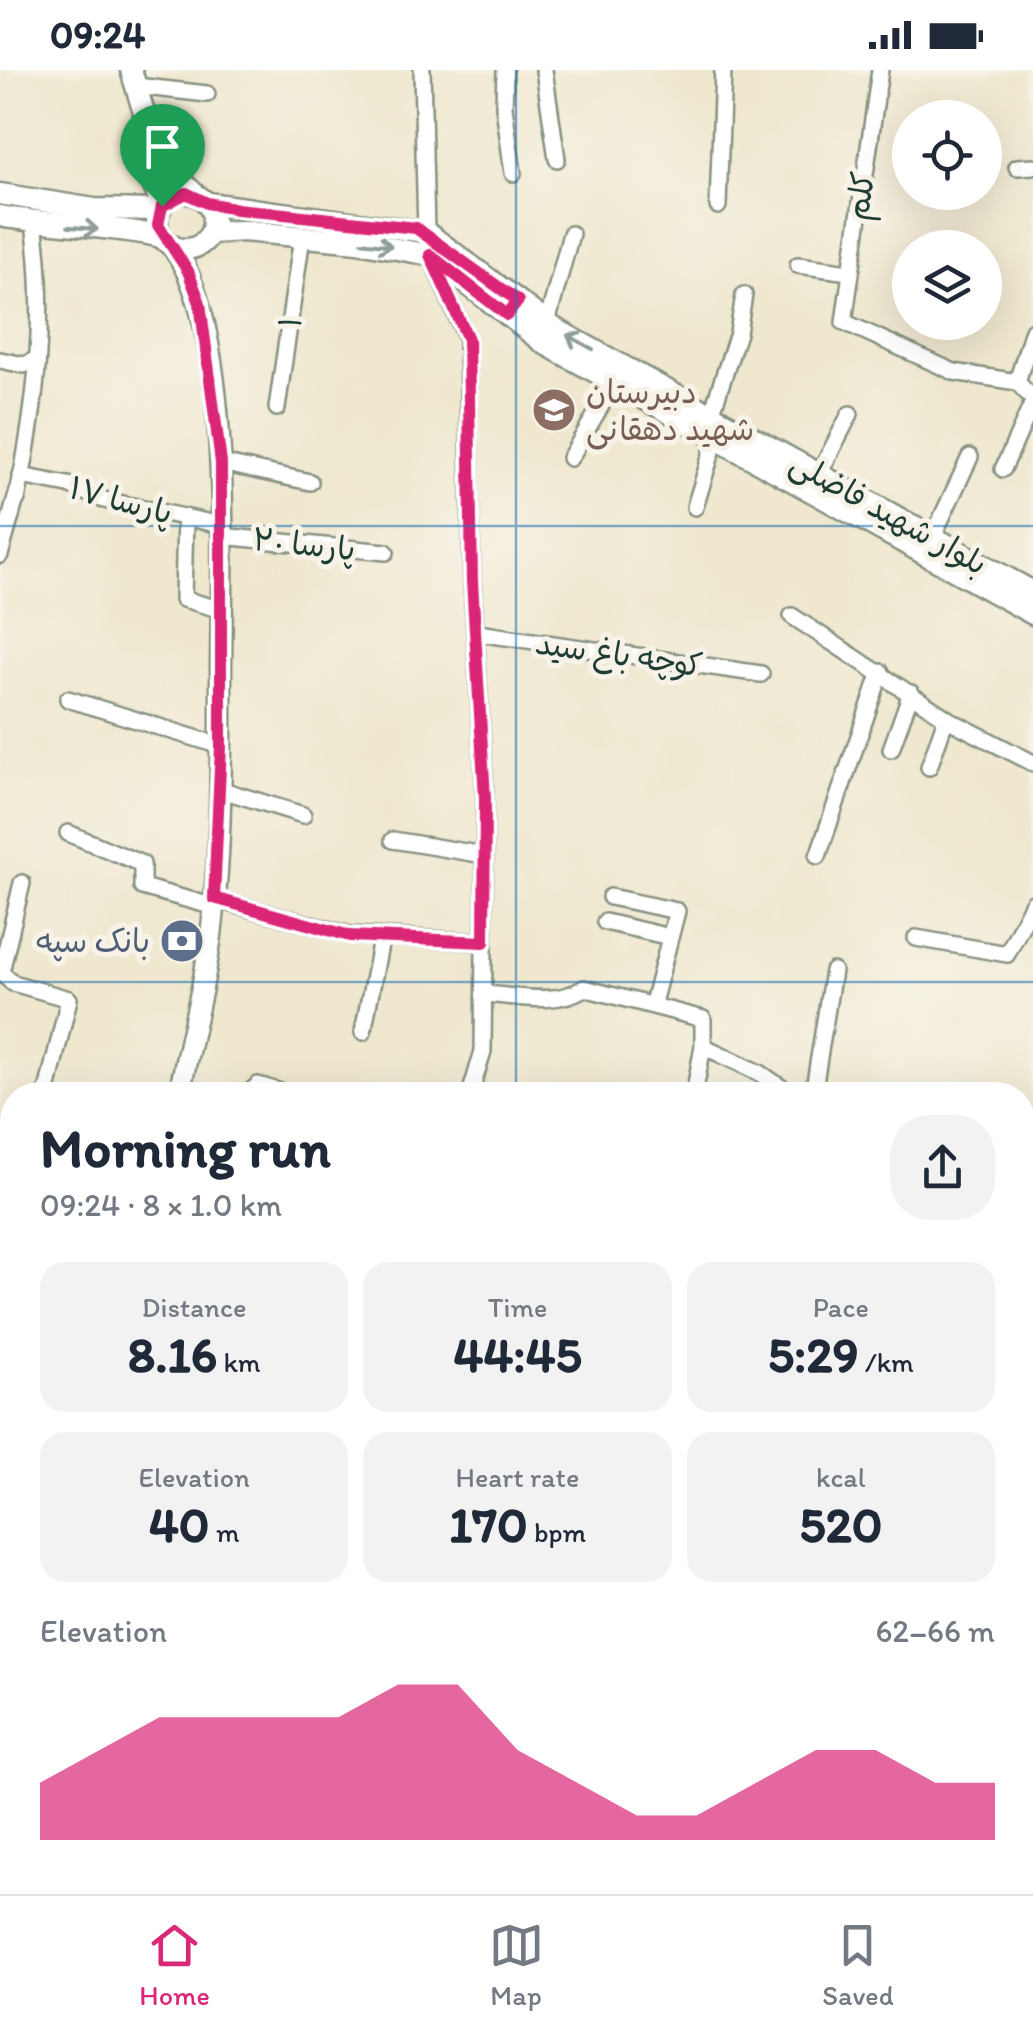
<!DOCTYPE html>
<meta charset="utf-8">
<style>
:root{--surface:#fff;--page:#f2f2f3;--text:#1f2937;--muted:#747a83;--line:#e0e1e3;--accent:#db2777}
body{margin:0;font-family:Itim,"Playpen Sans Arabic",sans-serif;background:var(--page);color:var(--text);height:100vh;display:flex;flex-direction:column;font-size:38px;white-space:nowrap}
*{box-sizing:border-box;margin:0}
p{font-size:32px;color:var(--muted)}
.icon{flex:none;width:55px;height:55px;fill:none;stroke:currentColor;stroke-width:2;stroke-linecap:round;stroke-linejoin:round}
.map{position:relative;flex:1;overflow:hidden}
.panel{position:absolute;left:0px;top:1012px;width:1035px;height:812px;display:flex;flex-direction:column;background:var(--surface);border-radius:40px 40px 0 0;box-shadow:0 10px 40px #0002}
.panel>*{flex:none}
.buttons{position:absolute;left:892px;top:30px;display:grid;gap:20px}
.buttons a{display:grid;place-items:center;width:110px;height:110px;border-radius:50%;background:var(--surface);box-shadow:0 10px 40px #0002;font-size:50px}
.pin{position:absolute;display:grid;place-items:center;width:85px;height:85px;color:#fff;margin:-102px -42px;border-radius:50% 50% 50% 0;rotate:-45deg;box-shadow:0 0 10px #0007}
.pin .icon{rotate:45deg}
.round{display:grid;place-items:center;flex:none;width:105px;height:105px;border-radius:40px;background:var(--page)}
.summary{display:flex;align-items:center;justify-content:space-between;height:170px;padding:0 40px}
h1{font-size:55px;font-weight:700;line-height:75px}
.metrics{display:grid;grid-template-columns:repeat(3,1fr);gap:15px;height:170px;padding:10px 40px}
.metrics div{display:grid;align-content:center;border-radius:25px;background:var(--page);text-align:center}
.metrics b{font-size:50px;font-weight:700}
.metrics small{font-size:28px;font-weight:400}
.metrics p{font-size:28px}
.chart{height:280px;padding:20px 40px}
.chart p{display:flex;justify-content:space-between}
.chart svg{width:100%;height:180px;margin-top:10px;fill:var(--accent);opacity:.7}
.status{display:flex;justify-content:space-between;align-items:center;height:70px;padding:0 50px;background:var(--surface);direction:ltr}
.status svg{height:28px;fill:currentColor}
.tab-bar{display:flex;justify-content:space-around;align-items:center;height:140px;border-top:2px solid var(--line);background:var(--surface);font-size:28px;color:var(--muted)}
.tab-bar a{display:grid;justify-items:center;gap:5px}
.tab-bar .selected{color:var(--accent)}
.map>svg:first-child{display:block}
.lines{fill:none;stroke-linecap:round;stroke-linejoin:round}
.minor-casing{stroke:#879281;stroke-width:20}
.major-casing{stroke:#879281;stroke-width:25}
.minor{stroke:#fff;stroke-width:15}
.major{stroke:#fff;stroke-width:20}
.oneway{stroke:#8f9e9a}
.route-casing{stroke:#fff;stroke-width:20}
.route{stroke:#db2777;stroke-width:12}
.grid{fill:none;stroke:#1f6fb2;stroke-width:2.5;stroke-opacity:0.55}
.labels{text-anchor:middle;stroke-width:10;stroke-linejoin:round;paint-order:stroke}
.street-label{font-size:32px;fill:#1f3d34;stroke:#f7f3e8}
.education-label{font-size:32px;fill:#785e54;stroke:#f7f3e8;text-anchor:start}
.service-label{font-size:32px;fill:#4e5e75;stroke:#f7f3e8;text-anchor:end}
</style>
<div class="status"><b>09:24</b><svg viewBox="0 0 49 12"><path d="M0 12V9h3v3zM5 12V6h3v6zM10 12V3h3v9zM15 12V0h3v12zM26 1h20v11H26zM47 4h2v5h-2z"/></svg></div>
<div class="map">
<svg width="1033" height="1824" viewBox="0 0 1033 1824">
<rect width="100%" height="100%" fill="#f7f3e8"/>
<filter id="ink" filterUnits="userSpaceOnUse"><feTurbulence type="fractalNoise" baseFrequency=".01" numOctaves="2"/><feDisplacementMap in="SourceGraphic" scale="20" xChannelSelector="R" yChannelSelector="G"/><feConvolveMatrix kernelMatrix="1 2 1 2 8 2 1 2 1" color-interpolation-filters="sRGB"/></filter>
<filter id="wash" filterUnits="userSpaceOnUse"><feTurbulence type="fractalNoise" baseFrequency=".0048" numOctaves="4" result="noise"/><feDisplacementMap in="SourceGraphic" scale="40" xChannelSelector="R" yChannelSelector="G"/><feGaussianBlur stdDeviation="2.25" result="paint"/><feColorMatrix in="noise" values="0 0 0 0 0 0 0 0 0 0 0 0 0 0 0 0 0 1.4 0 .05"/><feComposite in="paint" operator="in"/></filter>
<g filter="url(#wash)">
<rect width="100%" height="100%" fill="#efe7ce"/>
</g>
<g filter="url(#ink)">
<g class="lines">
<defs>
<g id="minor">
<path d="M422,0l4,162"/>
<path d="M505,0l-1,37 9,66"/>
<path d="M544,0l13,89"/>
<path d="M880,0l-36,252 110,50 63,10 16,17"/>
<path d="M136,16l71,8"/>
<path d="M1017,97l16,-1"/>
<path d="M718,136l5,-136"/>
<path d="M432,189l35,80 5,242 13,216 -1,145"/>
<path d="M798,195l51,7"/>
<path d="M547,253l24,-89"/>
<path d="M0,290l24,5 13,-6"/>
<path d="M1017,312l16,-52"/>
<path d="M277,338l25,-171"/>
<path d="M711,345l27,-82 6,-38"/>
<path d="M570,388l45,-76"/>
<path d="M221,393l89,19"/>
<path d="M1003,399l30,-67"/>
<path d="M819,404l31,-60"/>
<path d="M21,406l47,9 36,15 117,25"/>
<path d="M17,429c19,-92 30,-183 17,-276"/>
<path d="M695,437l21,-69"/>
<path d="M185,447l-2,82 39,11"/>
<path d="M221,466l165,16"/>
<path d="M933,466l37,-79"/>
<path d="M0,485l18,-64"/>
<path d="M792,546l159,105 82,42"/>
<path d="M478,563l283,41"/>
<path d="M68,629l153,47"/>
<path d="M891,679l20,-56"/>
<path d="M929,697l17,-49"/>
<path d="M219,719l84,26"/>
<path d="M68,763l74,31v23l73,20"/>
<path d="M393,770l91,15"/>
<path d="M818,786l63,-184"/>
<path d="M610,827l67,14 -24,92"/>
<path d="M214,829l136,36 134,7 -1,109 -13,44"/>
<path d="M605,852l65,15"/>
<path d="M916,868l91,16 26,-51"/>
<path d="M0,902l13,11 56,16 -23,96"/>
<path d="M1,902l21,-89"/>
<path d="M485,924c31,2 72,12 99,-6l119,31v27l57,27 32,22"/>
<path d="M363,962l18,-92"/>
<path d="M247,1025l11,-10 33,10"/>
<path d="M694,1025l9,-49"/>
<path d="M813,1025l20,-124"/>
<path d="M0,1088l12,-1"/>
<path d="M0,1251l12,-3"/>
<path d="M1022,1280h11"/>
<path d="M0,1330l12,1"/>
<path d="M0,1402h12"/>
<path d="M1022,1632h11"/>
<path d="M1022,1686l11,1"/>
<path d="M1022,1757h11"/>
<path d="M921,1812l9,12"/>
<path d="M405,1824l1,-12"/>
<path d="M515,1824v-12"/>
<path d="M835,1824l2,-12"/>
</g>
<g id="major">
<path d="M131,0l27,89 38,36"/>
<path d="M158,89l-4,28 8,18"/>
<circle cx="185" cy="151" r="28"/>
<path d="M0,124l94,15 66,1"/>
<path d="M207,133l219,29 128,96 479,264"/>
<path d="M0,146c31,7 150,13 164,23"/>
<path d="M211,163l32,-2 115,11 72,13 115,89 488,270"/>
<path d="M171,175c62,77 51,319 50,419 0,81 1,163 -7,244 -5,62 -23,125 -35,187"/>
<path d="M0,1641l12,-1"/>
<path d="M1022,1647h11"/>
<path d="M1022,1663h11"/>
<path d="M0,1689l12,2"/>
<path d="M41,1824l2,-12"/>
<path d="M56,1824l2,-12"/>
</g>
</defs>
<!-- minor casing -->
<use href="#minor" class="minor-casing"/>
<!-- major casing -->
<use href="#major" class="major-casing"/>
<!-- minor -->
<use href="#minor" class="minor"/>
<!-- major -->
<use href="#major" class="major"/>
</g>
<!-- one-way arrows -->
<defs><path id="oneway-shaft" d="M-6 0H5M1.5-3L5.5 0L1.5 3" fill="none" stroke-width="1.6" stroke-linecap="round" stroke-linejoin="round" transform="scale(2.5)"/></defs>
<g class="oneway">
<use href="#oneway-shaft" transform="translate(83 158) rotate(5)"/>
<use href="#oneway-shaft" transform="translate(377 174) rotate(7)"/>
<use href="#oneway-shaft" transform="translate(580 272) rotate(-151)"/>
</g>
</g>
<g class="lines" filter="url(#ink)">
<defs>
<path id="route" d="M186,123l21,10 30,6 179,19 102,73 -11,14 -77,-60 38,84 4,242 13,217 -1,144 -134,-6 -136,-38 7,-152v-283l-21,-160 -12,-32 -30,-46 4,-19z"/>
</defs>
<!-- route casing -->
<use href="#route" class="route-casing"/>
<!-- route -->
<use href="#route" class="route"/>
</g>
<!-- grid -->
<path class="grid" d="M516,0v1025M0,456h1033M0,912h1033M0,1368h12M1022,1368h11M516,1812v12"/>
<!-- icons -->
<defs>
<symbol id="school-disc" viewBox="-11 -11 22 22"><circle r="9.5" fill="#8d6e63" stroke="#f7f3e8"/><path d="M0-5L7-2L0 1L-7-2ZM-4 1L0 2.5L4 1V4Q0 6-4 4Z" fill="#fff"/></symbol>
<symbol id="bank-disc" viewBox="-11 -11 22 22"><circle r="9.5" fill="#5c6f8a" stroke="#f7f3e8"/><path d="M-6-4H6V4H-6ZM0-2.3a2.3 2.3 0 1 0 0 4.6a2.3 2.3 0 1 0 0-4.6Z" fill="#fff"/></symbol>
</defs>
<g fill-rule="evenodd">
<use href="#school-disc" x="529" y="315" width="50" height="50"/>
<use href="#bank-disc" x="157" y="846" width="50" height="50"/>
</g>
<g class="labels">
<!-- street labels -->
<g class="street-label">
<text transform="translate(860 126) rotate(-81)" y="11">کلم</text>
<text transform="translate(290 252) rotate(-82)" y="11">۱</text>
<text transform="translate(121 430) rotate(15)" y="11">پارسا ۱۷</text>
<text transform="translate(889 443) rotate(29)" y="11">بلوار شهید فاضلی</text>
<text transform="translate(304 474) rotate(6)" y="11">پارسا ۲۰</text>
<text transform="translate(619 584) rotate(8)" y="11">کوچه باغ سید</text>
</g>
<!-- education labels -->
<g class="education-label">
<text x="586" y="333">دبیرستان<tspan x="586" dy="37">شهید دهقانی</tspan></text>
</g>
<!-- service labels -->
<g class="service-label">
<text x="150" y="882">بانک سپه</text>
</g>
</g>
</svg>
<div class="buttons">
<a><svg class="icon" aria-label="locate" viewBox="0 0 24 24"><circle cx="12" cy="12" r="6"/><path d="M12 2v4M12 18v4M2 12h4M18 12h4"/></svg></a>
<a><svg class="icon" aria-label="layers" viewBox="0 0 24 24"><path d="M12 4l9 5-9 5-9-5zM3 14l9 5 9-5"/></svg></a>
</div>
<div class="pin" style="left:162px;top:136px;background:#1e9e55"><svg class="icon" aria-label="arrive" viewBox="0 0 24 24"><path d="M6 21V4h12l-3 4 3 4H6"/></svg></div>
<section class="panel">
<div class="summary"><div><h1>Morning run</h1><p>09:24 · 8 × 1.0 km</p></div><a class="round"><svg class="icon" aria-label="share" viewBox="0 0 24 24"><path d="M12 15V3M7 8l5-5 5 5M5 13v7h14v-7"/></svg></a></div>
<div class="metrics">
<div><p>Distance</p><b>8.16<small> km</small></b></div>
<div><p>Time</p><b>44:45</b></div>
<div><p>Pace</p><b>5:29<small> /km</small></b></div>
</div>
<div class="metrics">
<div><p>Elevation</p><b>40<small> m</small></b></div>
<div><p>Heart rate</p><b>170<small> bpm</small></b></div>
<div><p>kcal</p><b>520</b></div>
</div>
<div class="chart"><p><span>Elevation</span>62–66 m</p>
<svg viewBox="0 0 160 44" preserveAspectRatio="none"><path d="M0 44V30L10 22L20 14L30 14L40 14L50 14L60 6L70 6L80 22L90 30L100 38L110 38L120 30L130 22L140 22L150 30L160 30V44z"/></svg>
</div>
</section>
</div>
<nav class="tab-bar">
<a class="selected"><svg class="icon" aria-label="home" viewBox="0 0 24 24"><path d="M3 11l9-7 9 7M6 9v11h12V9"/></svg>Home</a>
<a><svg class="icon" aria-label="map" viewBox="0 0 24 24"><path d="M3 6l6-2 6 2 6-2v14l-6 2-6-2-6 2zM9 4v14M15 6v14"/></svg>Map</a>
<a><svg class="icon" aria-label="saved" viewBox="0 0 24 24"><path d="M7 4h10v16l-5-4-5 4z"/></svg>Saved</a>
</nav>
